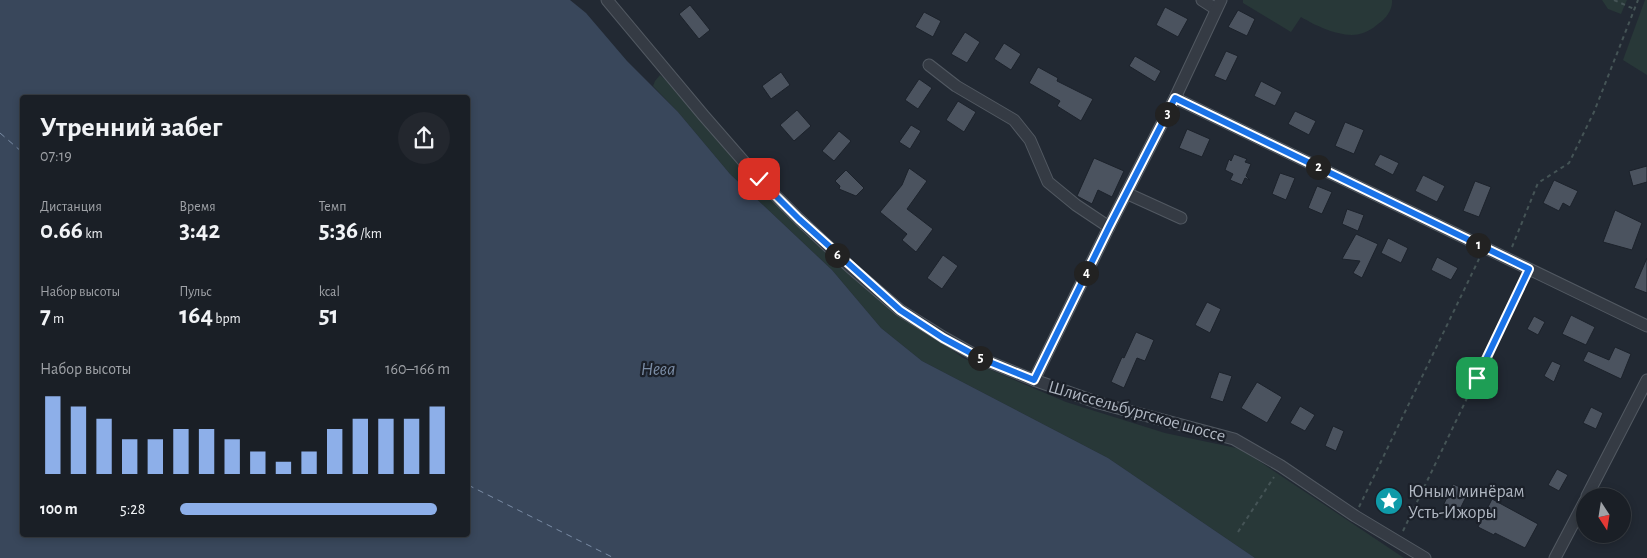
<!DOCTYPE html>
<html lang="ru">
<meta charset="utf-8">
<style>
:root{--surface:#1a1f26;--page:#23272e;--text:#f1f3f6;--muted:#9fa2a7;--line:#383d43;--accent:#8dafe9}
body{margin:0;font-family:"Alegreya Sans",sans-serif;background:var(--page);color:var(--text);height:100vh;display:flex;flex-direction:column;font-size:19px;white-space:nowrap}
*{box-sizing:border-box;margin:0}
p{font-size:16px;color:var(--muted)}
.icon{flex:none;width:28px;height:28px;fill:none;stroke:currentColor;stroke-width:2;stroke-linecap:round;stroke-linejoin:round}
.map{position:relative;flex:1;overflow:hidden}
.sheet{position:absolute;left:20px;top:95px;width:450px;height:442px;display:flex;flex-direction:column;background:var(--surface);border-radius:5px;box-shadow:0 2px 8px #0003,0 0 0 1px var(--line)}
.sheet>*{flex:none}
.needle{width:32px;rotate:168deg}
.fabs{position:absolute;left:1576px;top:488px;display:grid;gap:10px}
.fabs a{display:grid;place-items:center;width:55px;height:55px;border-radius:50%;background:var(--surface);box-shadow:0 2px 8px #0003,0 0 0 1px var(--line);font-size:25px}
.pin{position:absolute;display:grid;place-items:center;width:42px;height:42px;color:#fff;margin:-21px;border-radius:10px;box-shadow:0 2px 8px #0006}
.km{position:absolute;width:25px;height:25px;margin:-12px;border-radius:50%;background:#222;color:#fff;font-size:14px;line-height:25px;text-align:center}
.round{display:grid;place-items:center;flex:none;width:52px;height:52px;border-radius:26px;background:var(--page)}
.overview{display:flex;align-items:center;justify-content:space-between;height:85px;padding:0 20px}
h1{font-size:28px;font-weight:700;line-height:38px}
.metrics{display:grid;grid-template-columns:repeat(3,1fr);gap:8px;height:85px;padding:5px 20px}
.metrics div{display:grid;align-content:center}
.metrics b{font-size:25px;font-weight:700}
.metrics small{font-size:14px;font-weight:400}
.metrics p{font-size:14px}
.chart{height:140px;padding:10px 20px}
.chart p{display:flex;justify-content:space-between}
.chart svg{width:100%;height:90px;margin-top:5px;stroke:var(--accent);stroke-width:6}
ul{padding:0 20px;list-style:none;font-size:16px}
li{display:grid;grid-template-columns:80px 60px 1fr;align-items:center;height:38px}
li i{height:12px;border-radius:6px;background:var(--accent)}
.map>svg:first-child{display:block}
.green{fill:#283838}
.water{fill:#39475b;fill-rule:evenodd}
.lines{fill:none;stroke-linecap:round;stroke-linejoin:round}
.ferry{stroke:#7b8da6;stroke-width:1;stroke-dasharray:6 5;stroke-linecap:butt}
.building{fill:#4b535f;stroke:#1c222b}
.minor-casing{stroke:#525962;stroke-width:13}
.path{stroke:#455456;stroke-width:2;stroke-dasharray:4 4;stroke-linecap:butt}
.minor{stroke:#353b44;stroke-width:11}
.route-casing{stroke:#fff;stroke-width:10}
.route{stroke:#1a73e8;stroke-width:6}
.labels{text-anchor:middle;stroke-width:4.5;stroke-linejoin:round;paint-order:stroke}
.street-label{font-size:18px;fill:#afb6c1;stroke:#1b2029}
.poi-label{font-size:18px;fill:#afb6c1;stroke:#1b2029;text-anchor:start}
.water-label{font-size:19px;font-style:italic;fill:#7b8da6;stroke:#1b2029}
</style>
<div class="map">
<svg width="1647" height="558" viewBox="0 0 1647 558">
<rect width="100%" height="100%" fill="#222933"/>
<!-- green -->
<g class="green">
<path d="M1243,0h149c1,7 -4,16 -9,20 -6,5 -13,11 -20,13 -18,7 -47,-7 -62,-16l-10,15 -48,-29z"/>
<path d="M1602,0h25l-6,14 -13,-5z"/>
<path d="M1645,0h2v75l-24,-15z"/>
<path d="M660,75l26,23 150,164 127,96 103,44 99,31 76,16 163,109h-149l-147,-100 -186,-97 -41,-33 -49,-58 -102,-96 -52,-62 -25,-26 2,-5z"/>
</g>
<!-- water -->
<path class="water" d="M0,0h570l16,13 41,48 51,51 52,62 102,96 49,58 41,33 186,97 147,100h-1255zM22,98h446v437h-446z"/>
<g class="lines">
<!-- ferry -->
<g class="ferry">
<path d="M0,133l22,19"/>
<path d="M468,485l146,73"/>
</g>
</g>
<!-- building -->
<g class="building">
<path d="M690,5l20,25 -11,9 -20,-25z"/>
<path d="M1165,7l23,12 -10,18 -22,-12z"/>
<path d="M1238,10l17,9 -8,17 -19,-9z"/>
<path d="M924,12l17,9 -8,16 -18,-10z"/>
<path d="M965,32l15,10 -13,21 -16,-9z"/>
<path d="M1004,43l17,11 -10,16 -17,-11z"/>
<path d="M1226,51l12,5 -12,25 -12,-5z"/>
<path d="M1135,56l26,15 -6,11 -26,-16z"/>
<path d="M1038,67l20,11 -1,3 36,18 -12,22 -24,-15 3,-5 -31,-18z"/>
<path d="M781,72l9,13 -19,14 -9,-13z"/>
<path d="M919,79l13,9 -14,21 -13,-9z"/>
<path d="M1261,81l21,11 -7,14 -21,-10z"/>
<path d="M958,101l18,11 -12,20 -18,-12z"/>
<path d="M797,110l14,16 -17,15 -14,-16z"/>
<path d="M1295,111l21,10 -7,14 -21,-11z"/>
<path d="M1345,122l19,8 -10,24 -19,-8z"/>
<path d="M911,125l10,6 -11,18 -11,-7z"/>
<path d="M1187,129l23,10 -8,18 -23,-9z"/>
<path d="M839,131l12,10 -17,20 -12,-10z"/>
<path d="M1234,154l13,5 -2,3 6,2 -5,12 4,4 -5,-2 -3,7 -12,-5 3,-6 -8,-4 4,-11 2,2z"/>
<path d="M1380,154l19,9 -6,12 -19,-10z"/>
<path d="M1094,158l30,13 -12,26 -14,-7 -6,14 -15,-8z"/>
<path d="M1647,166v16l-14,4 -4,-15z"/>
<path d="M909,168l18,13 -20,28 26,20 -17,23 -14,-12 5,-6 -27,-22 22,-27z"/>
<path d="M846,170l18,18 -8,8 -17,-7 1,-3 -5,-5z"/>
<path d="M1280,173l15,5 -9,22 -14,-6z"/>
<path d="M1423,175l22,11 -8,16 -22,-11z"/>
<path d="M1554,180l24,11 -8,16 -7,-4 -4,8 -16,-8z"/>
<path d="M1475,181l16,6 -12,30 -16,-6z"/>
<path d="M1317,186l15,6 -10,22 -14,-6z"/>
<path d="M1347,209l17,6 -6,16 -16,-7z"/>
<path d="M1615,210l27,13 -10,27 -29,-8z"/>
<path d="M1356,234l22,10 -16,34 -9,-5 7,-12 -18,-2z"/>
<path d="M1388,238l20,10 -7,15 -20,-10z"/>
<path d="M943,255l15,11 -16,23 -15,-11z"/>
<path d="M1437,257l21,11 -7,12 -20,-10z"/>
<path d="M1647,258v35l-13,-5z"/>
<path d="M1207,302l14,7 -11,24 -15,-8z"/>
<path d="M1571,315l24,12 -9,18 -24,-11z"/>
<path d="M1534,316l11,6 -7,13 -11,-6z"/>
<path d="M1136,332l18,8 -9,21 -8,-3 -13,30 -13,-6 11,-25 2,1z"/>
<path d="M1615,347l16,7 -10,25 -38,-18 5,-10 21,9z"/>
<path d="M1552,361l9,4 -7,17 -10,-6z"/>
<path d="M1219,372l13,4 -9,26 -13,-4z"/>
<path d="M1257,382l25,15 -15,26 -26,-15z"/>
<path d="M1300,406l15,9 -10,16 -15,-8z"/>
<path d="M1591,407l12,6 -7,16 -13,-6z"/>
<path d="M1333,426l11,5 -8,20 -11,-5z"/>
<path d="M1557,469l11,6 -9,16 -11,-6z"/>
<path d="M1453,484l16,7 -11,22 -15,-7z"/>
<path d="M1492,499l46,25 -13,24 -30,-15 -1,2 -16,-8z"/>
</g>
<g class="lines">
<defs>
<g id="minor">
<path d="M607,0l97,116 55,63 40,40 51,48 50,43 43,27 39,22 52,21 65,23 135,36 47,27 74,50 70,42"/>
<path d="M1202,0l14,9"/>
<path d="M929,65l27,21 58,34 16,20 18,42 28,23 33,22"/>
<path d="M1175,98l472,228"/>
<path d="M1126,193l55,25"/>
<path d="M1034,380l75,-153 66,-129 46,-98"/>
<path d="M1587,496l60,-116"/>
<path d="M1555,558l30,-57"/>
</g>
</defs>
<!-- minor casing -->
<use href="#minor" class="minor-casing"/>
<!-- path -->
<g class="path">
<path d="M1614,0l20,9"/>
<path d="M1512,247l26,-64 31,-20 25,-51 44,-112"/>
<path d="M1359,507l120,-248"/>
<path d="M1403,531l121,-251"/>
<path d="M1238,532l36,-55"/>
</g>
<!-- minor -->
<use href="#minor" class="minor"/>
</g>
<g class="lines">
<defs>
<path id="route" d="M759,179l40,40 101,91 43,28 39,21 52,21 75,-153 66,-129 354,171 -52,109"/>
</defs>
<!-- route casing -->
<use href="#route" class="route-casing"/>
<!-- route -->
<use href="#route" class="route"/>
</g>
<!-- icons -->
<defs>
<symbol id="sight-disc" viewBox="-11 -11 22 22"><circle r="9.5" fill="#0f9aa8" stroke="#1b2029"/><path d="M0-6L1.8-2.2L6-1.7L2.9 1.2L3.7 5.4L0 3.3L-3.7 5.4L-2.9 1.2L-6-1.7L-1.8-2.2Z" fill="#fff"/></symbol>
</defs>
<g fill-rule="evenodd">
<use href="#sight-disc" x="1373" y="485" width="32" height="32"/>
</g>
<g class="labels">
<!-- street labels -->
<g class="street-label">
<text transform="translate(1137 411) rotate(16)" y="6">Шлиссельбургское шоссе</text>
</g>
<!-- poi labels -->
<g class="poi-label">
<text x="1408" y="497">Юным минёрам<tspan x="1408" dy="21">Усть-Ижоры</tspan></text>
</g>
<!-- water labels -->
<g class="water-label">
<text x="658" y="375">Нева</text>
</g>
</g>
</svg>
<div class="fabs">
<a><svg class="needle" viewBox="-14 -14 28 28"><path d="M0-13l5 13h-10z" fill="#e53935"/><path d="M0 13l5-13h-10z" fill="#9fa2a7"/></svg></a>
</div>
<div class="pin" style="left:1477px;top:378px;background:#1e9e55"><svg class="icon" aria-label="arrive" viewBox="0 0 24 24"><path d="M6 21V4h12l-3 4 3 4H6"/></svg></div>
<div class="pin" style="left:759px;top:179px;background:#d93025"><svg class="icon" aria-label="check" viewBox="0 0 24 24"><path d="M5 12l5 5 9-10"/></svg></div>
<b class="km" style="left:1478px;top:245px">1</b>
<b class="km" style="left:1318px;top:167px">2</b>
<b class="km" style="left:1167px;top:114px">3</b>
<b class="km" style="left:1086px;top:273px">4</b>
<b class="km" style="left:980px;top:358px">5</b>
<b class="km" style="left:837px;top:255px">6</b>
<section class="sheet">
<div class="overview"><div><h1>Утренний забег</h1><p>07:19</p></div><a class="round"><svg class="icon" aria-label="share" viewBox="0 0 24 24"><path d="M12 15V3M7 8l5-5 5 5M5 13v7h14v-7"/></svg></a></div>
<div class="metrics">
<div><p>Дистанция</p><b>0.66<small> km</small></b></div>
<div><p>Время</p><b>3:42</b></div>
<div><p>Темп</p><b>5:36<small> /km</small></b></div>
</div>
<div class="metrics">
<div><p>Набор высоты</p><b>7<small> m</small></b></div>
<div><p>Пульс</p><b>164<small> bpm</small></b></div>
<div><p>kcal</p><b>51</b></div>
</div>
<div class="chart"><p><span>Набор высоты</span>160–166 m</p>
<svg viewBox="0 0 160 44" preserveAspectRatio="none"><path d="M5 44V6M15 44V11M25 44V17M35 44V27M45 44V27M55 44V22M65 44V22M75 44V27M85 44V33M95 44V38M105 44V33M115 44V22M125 44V17M135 44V17M145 44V17M155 44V11"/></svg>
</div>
<ul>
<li><b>100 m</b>5:28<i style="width:95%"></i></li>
</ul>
</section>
</div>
